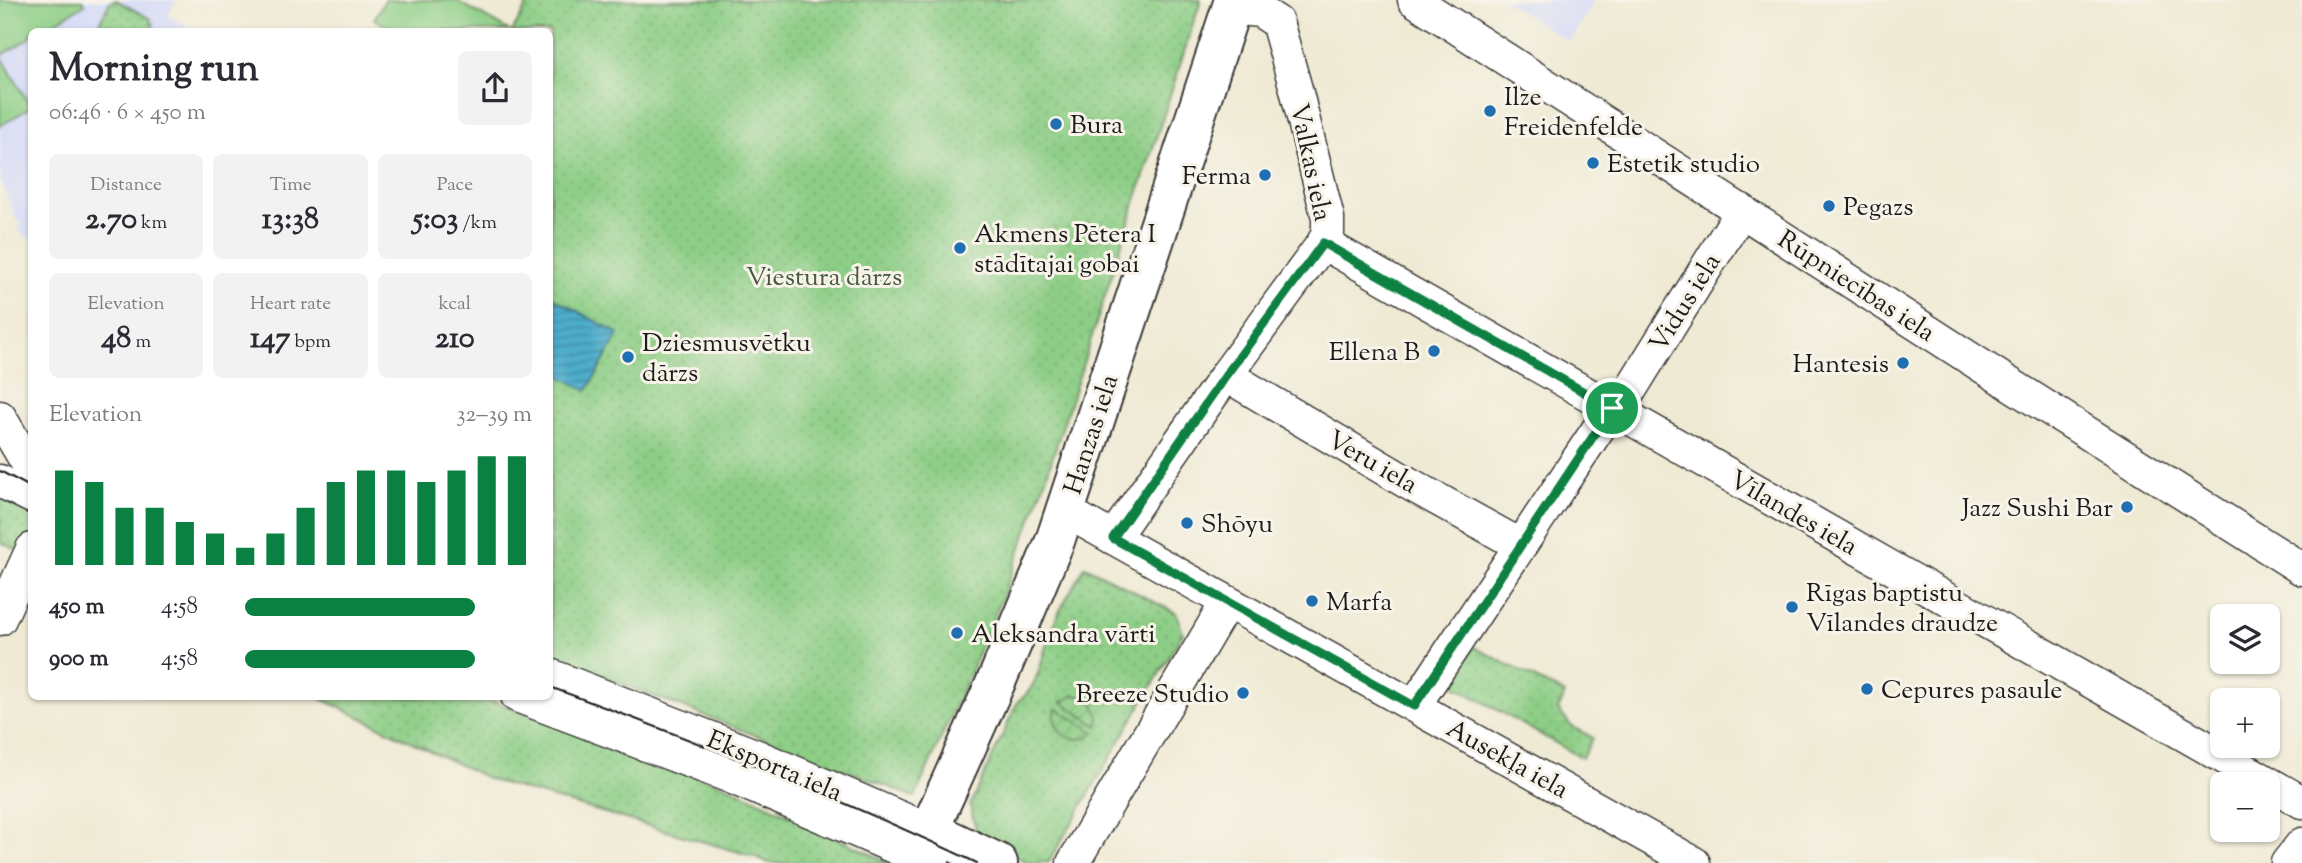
<!DOCTYPE html>
<meta charset="utf-8">
<style>
:root{--surface:#fff;--page:#f2f2f3;--text:#2b2b33;--muted:#7c7c81;--accent:#0b8043}
body{margin:0;font-family:"Sorts Mill Goudy",serif;background:var(--page);color:var(--text);height:100vh;display:flex;flex-direction:column;font-size:26px;white-space:nowrap}
*{box-sizing:border-box;margin:0}
p{font-size:23px;color:var(--muted)}
.icon{flex:none;width:38px;height:38px;fill:none;stroke:currentColor;stroke-width:2;stroke-linecap:round;stroke-linejoin:round}
.map{position:relative;flex:1;overflow:hidden}
.drawer{position:absolute;left:28px;top:28px;width:525px;height:672px;display:flex;flex-direction:column;background:var(--surface);border-radius:10px;box-shadow:0 2px 5px #0004}
.drawer>*{flex:none}
.fabs{position:absolute;left:2210px;top:604px;display:grid;gap:14px}
.fabs a{display:grid;place-items:center;width:70px;height:70px;border-radius:10px;background:var(--surface);box-shadow:0 2px 5px #0004;font-size:35px}
.pin{position:absolute;display:grid;place-items:center;width:60px;height:60px;color:#fff;margin:-30px;border:4px solid #fff;border-radius:50%;box-shadow:0 2px 7px #0007}
.round{display:grid;place-items:center;flex:none;width:74px;height:74px;border-radius:10px;background:var(--page)}
.summary{display:flex;align-items:center;justify-content:space-between;height:119px;padding:0 21px}
h1{font-size:38px;font-weight:700;line-height:52px}
.stats{display:grid;grid-template-columns:repeat(3,1fr);gap:10px;height:119px;padding:7px 21px}
.stats div{display:grid;align-content:center;border-radius:10px;background:var(--page);text-align:center}
.stats b{font-size:30px;font-weight:700}
.stats small{font-size:19px;font-weight:400}
.stats p{font-size:19px}
.chart{height:196px;padding:14px 21px}
.chart p{display:flex;justify-content:space-between}
.chart svg{width:100%;height:126px;margin-top:7px;stroke:var(--accent);stroke-width:6}
ul{padding:0 21px;list-style:none;font-size:23px}
li{display:grid;grid-template-columns:112px 84px 1fr;align-items:center;height:52px}
li i{height:18px;border-radius:9px;background:var(--accent)}
.map>svg:first-child{display:block}
.built{fill:#d3d9f9}
.grass{fill:url(#grass-dots);stroke:#547551;stroke-width:2}
.garden{fill:url(#garden-furrows);stroke:#547551;stroke-width:2}
.pitch{fill:#8dce86;stroke:#547551;stroke-width:2}
.water{fill:url(#water-rules);stroke:#346474;stroke-width:2}
.lines{fill:none;stroke-linecap:round;stroke-linejoin:round}
.minor-casing{stroke:#3c3b38;stroke-width:35}
.major-casing{stroke:#3c3b38;stroke-width:42}
.minor{stroke:#fff;stroke-width:32}
.major{stroke:#fff;stroke-width:38}
.tram{stroke:#1c1c1c;stroke-width:2}
.route-casing{stroke:#fff;stroke-width:14}
.route{stroke:#0b8043;stroke-width:9}
.poi-dot{fill:#1f6fb2;stroke:#f7f3e8;stroke-width:2.5}
.labels{text-anchor:middle;stroke-width:6;stroke-linejoin:round;paint-order:stroke}
.poi-label{font-size:26px;fill:#1c1c1c;stroke:#f7f3e8;text-anchor:start}
.street-label{font-size:26px;fill:#1c1c1c;stroke:#f7f3e8}
.park-label{font-size:26px;fill:#445a41;stroke:#f7f3e8}
</style>
<div class="map">
<svg width="2302" height="863" viewBox="0 0 2302 863">
<defs>
<pattern id="grass-dots" width="8" height="8" patternUnits="userSpaceOnUse" patternTransform="scale(1.75)"><rect width="8" height="8" fill="#8dce86"/><path d="M2 2h.1M6 6h.1" fill="none" stroke="#79b073" stroke-width="1.8" stroke-linecap="round"/></pattern>
<pattern id="garden-furrows" width="10" height="10" patternUnits="userSpaceOnUse" patternTransform="scale(1.75)"><rect width="10" height="10" fill="#8dce86"/><path d="M-1 1l2-2M0 10L10 0M9 11l2-2" fill="none" stroke="#79b073"/></pattern>
<pattern id="water-rules" width="6" height="5" patternUnits="userSpaceOnUse" patternTransform="scale(1.75)"><rect width="6" height="5" fill="#4dadcc"/><path d="M0 2.5h6" fill="none" stroke="#3f8ca5"/></pattern>
</defs>
<rect width="100%" height="100%" fill="#f7f3e8"/>
<filter id="ink" filterUnits="userSpaceOnUse"><feTurbulence type="fractalNoise" baseFrequency=".0143" numOctaves="2"/><feDisplacementMap in="SourceGraphic" scale="14" xChannelSelector="R" yChannelSelector="G"/><feConvolveMatrix kernelMatrix="1 2 1 2 8 2 1 2 1" color-interpolation-filters="sRGB"/></filter>
<filter id="wash" filterUnits="userSpaceOnUse"><feTurbulence type="fractalNoise" baseFrequency=".00686" numOctaves="4" result="noise"/><feDisplacementMap in="SourceGraphic" scale="28" xChannelSelector="R" yChannelSelector="G"/><feGaussianBlur stdDeviation="1.57" result="paint"/><feColorMatrix in="noise" values="0 0 0 0 0 0 0 0 0 0 0 0 0 0 0 0 0 1.4 0 .05"/><feComposite in="paint" operator="in"/></filter>
<g filter="url(#wash)">
<rect width="100%" height="100%" fill="#efead4"/>
<!-- built -->
<g class="built">
<path d="M0,0h176l-8,16 29,15 -165,1 -1,208 -14,-9 5,-8 -6,-4 -16,-39z"/>
<path d="M1504,0h91l-26,42z"/>
</g>
<!-- grass -->
<g class="grass">
<path d="M116,0l35,19 -1,3 4,2 -4,7h-31l-10,-2 -2,2h-12l15,-29z"/>
<path d="M530,0h671l-160,493 -39,106 -87,198 -365,-141v-624h-38z"/>
<path d="M0,497l31,16v44l-31,-15z"/>
<path d="M1085,566l91,47 7,20 -134,229 -20,1 -51,-26 -8,-31 48,-105c22,-12 25,-52 34,-73 8,-21 22,-42 33,-62z"/>
<path d="M1474,647l91,47 -7,16 13,16 22,12 -11,20 -132,-75z"/>
<path d="M318,697h163l251,91 158,75h-121l-13,-6 -265,-77z"/>
</g>
<!-- garden -->
<g class="garden">
<path d="M1075,695c17,2 26,14 23,31l-37,-24z"/>
<path d="M1056,708l38,24c-19,17 -45,1 -38,-24z"/>
</g>
<!-- pitch -->
<g class="pitch">
<path d="M0,0h83l2,4 -44,27 -9,1 -1,5 -30,19 30,51 -31,19z"/>
<path d="M385,0h70l55,31h-115l-21,-12z"/>
</g>
<!-- water -->
<path class="water" d="M550,296l69,38 -32,57 -37,-21z"/>
</g>
<g filter="url(#ink)">
<g class="lines">
<defs>
<g id="minor">
<path d="M1414,0l574,370 314,199"/>
<path d="M1323,243l979,559"/>
<path d="M1226,375l182,108 112,62"/>
<path d="M0,417l30,51 2,8"/>
<path d="M0,481l32,16"/>
<path d="M1065,511l629,352"/>
<path d="M1113,538l113,-163 97,-132 5,-10v-15l-32,-129 -19,-67 -17,-11 -29,-3"/>
<path d="M0,619l32,-70"/>
<path d="M550,675l207,81 172,74"/>
<path d="M517,696l211,80 189,81"/>
<path d="M1414,706l198,-298 17,-16 113,-182"/>
<path d="M1073,863l154,-261"/>
<path d="M2287,863l15,-19"/>
</g>
<g id="major">
<path d="M929,830l69,33"/>
<path d="M930,863l-13,-6 82,-182 56,-134 179,-541"/>
</g>
</defs>
<!-- minor casing -->
<use href="#minor" class="minor-casing"/>
<!-- major casing -->
<use href="#major" class="major-casing"/>
<!-- minor -->
<use href="#minor" class="minor"/>
<!-- major -->
<use href="#major" class="major"/>
<!-- tram -->
<g class="tram">
<path d="M0,471l32,17"/>
<path d="M550,687c144,53 288,110 427,176"/>
</g>
</g>
</g>
<g class="lines" filter="url(#ink)">
<defs>
<path id="route" d="M1323,243l289,165 -198,298 -301,-168 113,-163z"/>
</defs>
<!-- route casing -->
<use href="#route" class="route-casing"/>
<!-- route -->
<use href="#route" class="route"/>
</g>
<!-- markers -->
<g class="poi-dot">
<circle cx="1490" cy="111" r="7"/>
<circle cx="1056" cy="124" r="7"/>
<circle cx="1593" cy="163" r="7"/>
<circle cx="1265" cy="175" r="7"/>
<circle cx="1829" cy="206" r="7"/>
<circle cx="960" cy="248" r="7"/>
<circle cx="1434" cy="351" r="7"/>
<circle cx="628" cy="357" r="7"/>
<circle cx="1903" cy="363" r="7"/>
<circle cx="2127" cy="507" r="7"/>
<circle cx="1187" cy="523" r="7"/>
<circle cx="1312" cy="601" r="7"/>
<circle cx="1792" cy="607" r="7"/>
<circle cx="957" cy="633" r="7"/>
<circle cx="1867" cy="689" r="7"/>
<circle cx="1243" cy="693" r="7"/>
</g>
<g class="labels">
<!-- poi labels -->
<g class="poi-label">
<text x="1504" y="105">Ilze<tspan x="1504" dy="30">Freidenfelde</tspan></text>
<text x="1070" y="133">Bura</text>
<text x="1607" y="172">Estetik studio</text>
<text x="1251" y="184" text-anchor="end">Ferma</text>
<text x="1843" y="215">Pegazs</text>
<text x="974" y="242">Akmens Pētera I<tspan x="974" dy="30">stādītajai gobai</tspan></text>
<text x="642" y="351">Dziesmusvētku<tspan x="642" dy="30">dārzs</tspan></text>
<text x="1420" y="360" text-anchor="end">Ellena B</text>
<text x="1889" y="372" text-anchor="end">Hantesis</text>
<text x="2113" y="516" text-anchor="end">Jazz Sushi Bar</text>
<text x="1201" y="532">Shōyu</text>
<text x="1806" y="601">Rīgas baptistu<tspan x="1806" dy="30">Vīlandes draudze</tspan></text>
<text x="1326" y="610">Marfa</text>
<text x="971" y="642">Aleksandra vārti</text>
<text x="1881" y="698">Cepures pasaule</text>
<text x="1229" y="702" text-anchor="end">Breeze Studio</text>
</g>
<!-- street labels -->
<g class="street-label">
<text transform="translate(1312 162) rotate(78)" y="9">Valkas iela</text>
<text transform="translate(1857 285) rotate(33)" y="9">Rūpniecības iela</text>
<text transform="translate(1684 302) rotate(-58)" y="9">Vidus iela</text>
<text transform="translate(1090 434) rotate(-72)" y="9">Hanzas iela</text>
<text transform="translate(1373 461) rotate(30)" y="9">Veru iela</text>
<text transform="translate(1794 512) rotate(30)" y="9">Vīlandes iela</text>
<text transform="translate(1508 758) rotate(29)" y="9">Ausekļa iela</text>
<text transform="translate(775 765) rotate(23)" y="9">Eksporta iela</text>
</g>
<!-- park labels -->
<g class="park-label">
<text x="824" y="285">Viestura dārzs</text>
</g>
</g>
</svg>
<div class="fabs">
<a><svg class="icon" aria-label="layers" viewBox="0 0 24 24"><path d="M12 4l9 5-9 5-9-5zM3 14l9 5 9-5"/></svg></a>
<a>+</a>
<a>−</a>
</div>
<div class="pin" style="left:1612px;top:408px;background:#1e9e55"><svg class="icon" aria-label="arrive" viewBox="0 0 24 24"><path d="M6 21V4h12l-3 4 3 4H6"/></svg></div>
<section class="drawer">
<div class="summary"><div><h1>Morning run</h1><p>06:46 · 6 × 450 m</p></div><a class="round"><svg class="icon" aria-label="share" viewBox="0 0 24 24"><path d="M12 15V3M7 8l5-5 5 5M5 13v7h14v-7"/></svg></a></div>
<div class="stats">
<div><p>Distance</p><b>2.70<small> km</small></b></div>
<div><p>Time</p><b>13:38</b></div>
<div><p>Pace</p><b>5:03<small> /km</small></b></div>
</div>
<div class="stats">
<div><p>Elevation</p><b>48<small> m</small></b></div>
<div><p>Heart rate</p><b>147<small> bpm</small></b></div>
<div><p>kcal</p><b>210</b></div>
</div>
<div class="chart"><p><span>Elevation</span>32–39 m</p>
<svg viewBox="0 0 160 44" preserveAspectRatio="none"><path d="M5 44V11M15 44V15M25 44V24M35 44V24M45 44V29M55 44V33M65 44V38M75 44V33M85 44V24M95 44V15M105 44V11M115 44V11M125 44V15M135 44V11M145 44V6M155 44V6"/></svg>
</div>
<ul>
<li><b>450 m</b>4:58<i style="width:80%"></i></li>
<li><b>900 m</b>4:58<i style="width:80%"></i></li>
</ul>
</section>
</div>
